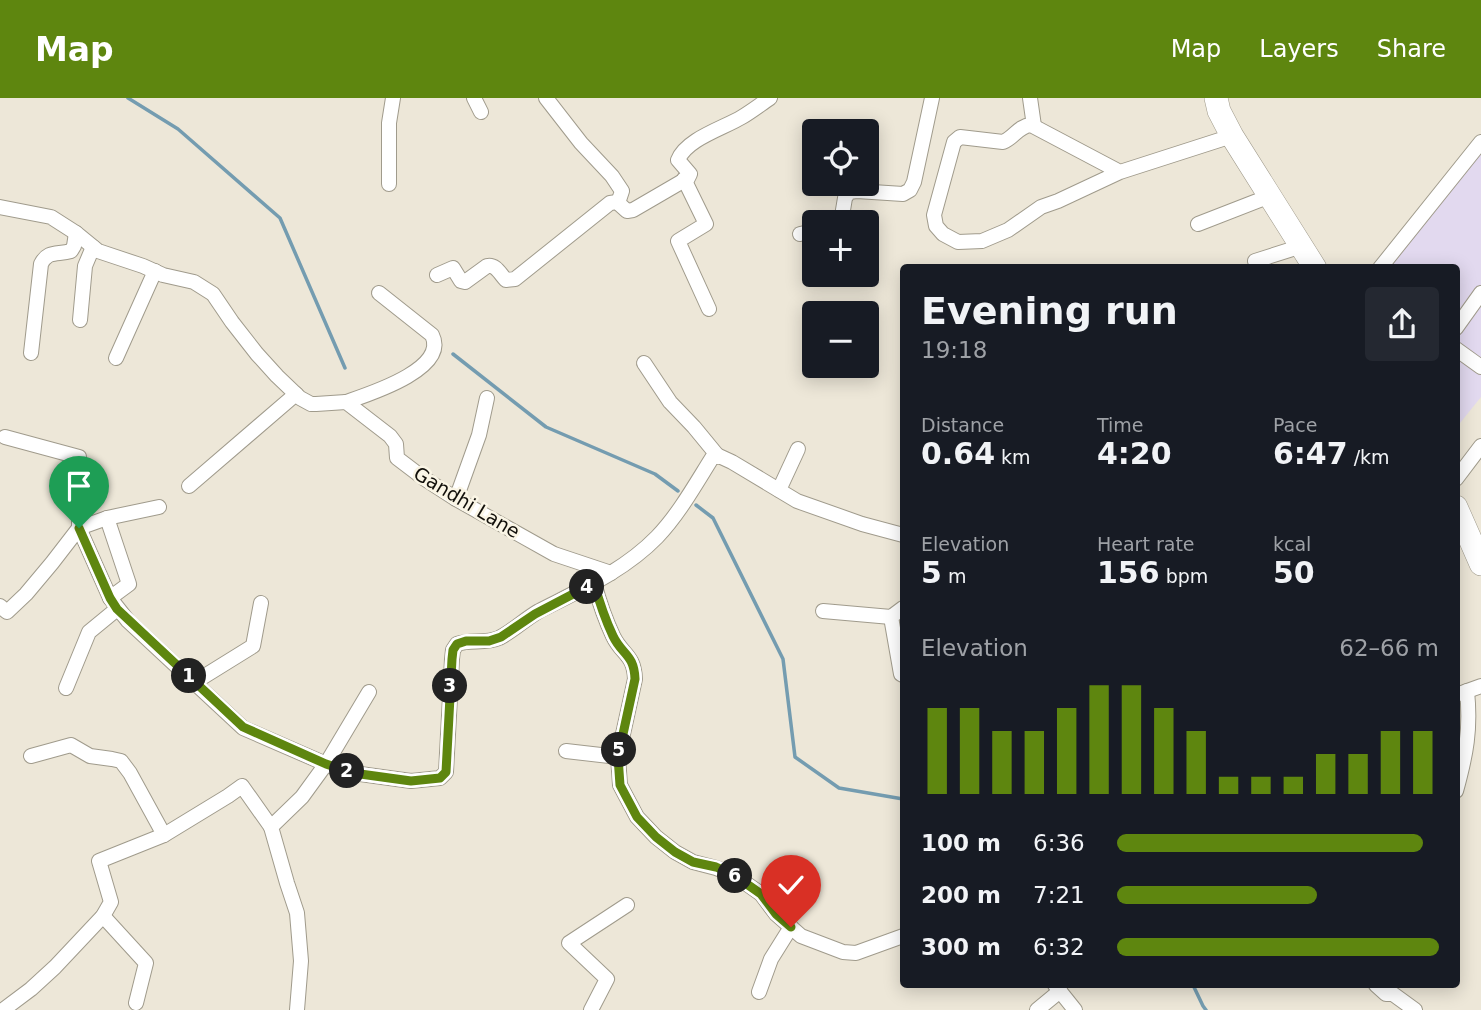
<!DOCTYPE html>
<meta charset="utf-8">
<style>
:root{--surface:#171b24;--page:#242831;--text:#f1f3f6;--muted:#9ea1a6;--accent:#5e860f}
body{margin:0;font-family:"DejaVu Sans",sans-serif;background:var(--page);color:var(--text);height:100vh;display:flex;flex-direction:column;font-size:26px;white-space:nowrap}
*{box-sizing:border-box;margin:0}
p{font-size:23px;color:var(--muted)}
.icon{flex:none;width:38px;height:38px;fill:none;stroke:currentColor;stroke-width:2;stroke-linecap:round;stroke-linejoin:round}
.map{position:relative;flex:1;overflow:hidden}
.sheet{position:absolute;left:900px;top:166px;width:560px;height:724px;display:flex;flex-direction:column;background:var(--surface);border-radius:7px;box-shadow:0 4px 18px #0003}
.sheet>*{flex:none}
.tools{position:absolute;left:802px;top:21px;display:grid;gap:14px}
.tools a{display:grid;place-items:center;width:77px;height:77px;border-radius:7px;background:var(--surface);box-shadow:0 4px 18px #0003;font-size:35px}
.pin{position:absolute;display:grid;place-items:center;width:60px;height:60px;color:#fff;margin:-72px -30px;border-radius:50% 50% 50% 0;rotate:-45deg;box-shadow:0 0 7px #0007}
.pin .icon{rotate:45deg}
.km{position:absolute;width:35px;height:35px;margin:-18px;border-radius:50%;background:#222;color:#fff;font-size:19px;line-height:35px;text-align:center}
.round{display:grid;place-items:center;flex:none;width:74px;height:74px;border-radius:7px;background:var(--page)}
.summary{display:flex;align-items:center;justify-content:space-between;height:119px;padding:0 21px}
h1{font-size:38px;font-weight:800;line-height:52px}
.stats{display:grid;grid-template-columns:repeat(3,1fr);gap:10px;height:119px;padding:7px 21px}
.stats div{display:grid;align-content:center}
.stats b{font-size:30px;font-weight:800}
.stats small{font-size:19px;font-weight:400}
.stats p{font-size:19px}
.chart{height:196px;padding:14px 21px}
.chart p{display:flex;justify-content:space-between}
.chart svg{width:100%;height:126px;margin-top:7px;stroke:var(--accent);stroke-width:6}
ul{padding:0 21px;list-style:none;font-size:23px}
li{display:grid;grid-template-columns:112px 84px 1fr;align-items:center;height:52px}
li i{height:18px;border-radius:9px;background:var(--accent)}
header{display:flex;align-items:center;gap:42px;box-sizing:border-box;height:98px;padding:0 35px;background:var(--accent);color:#fff}
header strong{font-size:33px}
nav{display:flex;gap:38px;margin-inline-start:auto;font-size:24px}
.map>svg:first-child{display:block}
.medical{fill:#e2d9ef}
.lines{fill:none;stroke-linecap:round;stroke-linejoin:round}
.stream{stroke:#749cb0;stroke-width:3.5}
.minor-casing{stroke:#a09b8c;stroke-width:16}
.primary-casing{stroke:#a09b8c;stroke-width:24}
.minor{stroke:#fff;stroke-width:14}
.primary{stroke:#fff;stroke-width:23}
.route-casing{stroke:#fff;stroke-width:14}
.route{stroke:#5e860f;stroke-width:9}
.labels{text-anchor:middle;stroke-width:5;stroke-linejoin:round;paint-order:stroke}
.street-label{font-size:19px;fill:#12100b;stroke:#faf5e5}
</style>
<header>
<strong>Map</strong>
<nav><a>Map</a><a>Layers</a><a>Share</a></nav>
</header>
<div class="map">
<svg width="1481" height="912" viewBox="0 0 1481 912">
<rect width="100%" height="100%" fill="#ede7d8"/>
<!-- medical -->
<path class="medical" d="M1481,50v249l-25,31v-160h-74z"/>
<g class="lines">
<!-- stream -->
<g class="stream">
<path d="M128,0l50,31 102,89 65,150"/>
<path d="M453,256l93,73 109,47 23,17"/>
<path d="M696,407l17,13 70,141 12,98 44,31 64,11"/>
<path d="M1193,887l10,21 3,4"/>
</g>
<defs>
<g id="minor">
<path d="M474,0l7,14"/>
<path d="M546,0l35,45 31,33 10,15 -4,12"/>
<path d="M1030,0l4,28"/>
<path d="M1120,74l-89,-47c-13,1 -17,13 -28,17l-43,-5 -6,5 -20,73 2,11 7,8 15,8 24,-1 26,-11 33,-23 17,-6 62,-29 112,-36"/>
<path d="M684,81l22,45 -28,17 31,68"/>
<path d="M389,86v-61l4,-25"/>
<path d="M0,109l51,10 25,16 22,18 45,15 20,9 31,7 19,12 19,28 25,32 20,22 23,22 11,6h5l30,-2 44,34 6,8 1,14 25,19 34,22 98,55 57,19"/>
<path d="M841,124l4,-24 4,-6 8,-1 46,3 7,-4 4,-8 18,-84"/>
<path d="M1198,126l72,-28"/>
<path d="M800,136l14,-3"/>
<path d="M1255,163l47,-15"/>
<path d="M1380,170l101,-126"/>
<path d="M437,177l16,-7 8,13 4,1 22,-16c9,-2 13,8 19,14l9,-1 95,-76 7,-1 10,9 6,-1 55,-32 2,-4 -12,-14c8,-21 46,-32 64,-43 10,-6 19,-13 28,-19"/>
<path d="M80,222l5,-54 8,-19"/>
<path d="M1456,230l25,-35"/>
<path d="M1456,251l25,18"/>
<path d="M31,255l10,-89c7,-14 16,-9 30,-13l3,-5 2,-13"/>
<path d="M116,260l39,-87"/>
<path d="M644,265l26,39 24,25 23,28"/>
<path d="M346,304c23,-8 103,-33 86,-67l-53,-42"/>
<path d="M5,339l74,20v71l31,70 18,23 115,107 83,36 27,9 58,8 29,-3 6,-6 6,-113 1,-9 4,-6c13,-5 28,0 42,-6 14,-7 26,-19 40,-27 41,-21 85,-40 118,-74 22,-23 38,-52 55,-79l7,-2 13,6 65,39 65,23 41,11"/>
<path d="M1456,381l25,-33"/>
<path d="M189,388l107,-92"/>
<path d="M779,392l19,-41"/>
<path d="M456,401l23,-64 8,-37"/>
<path d="M107,420l22,66 -19,14"/>
<path d="M594,485c5,18 11,36 19,53 9,19 21,18 22,43l-17,78 2,28 17,32 19,20 19,15 18,10 23,6 18,7 27,19 15,20 25,22 42,16 13,1 47,-17"/>
<path d="M0,508l7,6 19,-18 26,-31 27,-35 28,-10 52,-11"/>
<path d="M823,513l68,6 12,-9"/>
<path d="M891,519l10,57 2,1"/>
<path d="M195,584l58,-36 8,-43"/>
<path d="M66,590l23,-56 28,-23"/>
<path d="M1456,597l25,-9"/>
<path d="M566,653l52,6"/>
<path d="M31,658l40,-11 19,11 22,3 9,2 9,12 34,62"/>
<path d="M1456,693c10,-36 15,-62 11,-100"/>
<path d="M103,818l43,47 -10,40"/>
<path d="M1055,887l20,25"/>
<path d="M1376,887l10,9h7l22,16"/>
<path d="M759,894l12,-33 20,-32"/>
<path d="M3,912l28,-21 24,-22 48,-51 8,-14 -12,-41 65,-26 64,-39 14,-10 29,41"/>
<path d="M297,912l4,-49 -4,-48 -10,-30 -16,-56 31,-30 24,-33 43,-72"/>
<path d="M591,912l16,-31 -38,-36 58,-38"/>
<path d="M1037,912l23,-19"/>
</g>
<g id="primary">
<path d="M1216,0l3,13 13,25 83,132"/>
<path d="M1456,409l25,57"/>
</g>
</defs>
<!-- minor casing -->
<use href="#minor" class="minor-casing"/>
<!-- primary casing -->
<use href="#primary" class="primary-casing"/>
<!-- minor -->
<use href="#minor" class="minor"/>
<!-- primary -->
<use href="#primary" class="primary"/>
</g>
<g class="lines">
<defs>
<path id="route" d="M79,430l31,70 7,11 126,118 83,37 27,9 58,8 29,-3 6,-6 6,-113 1,-9 4,-6 9,-3h23l12,-4 34,-23 59,-31c5,18 11,36 19,53 9,19 21,18 22,43l-17,78 2,28 17,32 19,20 19,15 18,10 23,5 18,8 27,19 15,20 15,13"/>
</defs>
<!-- route casing -->
<use href="#route" class="route-casing"/>
<!-- route -->
<use href="#route" class="route"/>
</g>
<g class="labels">
<!-- street labels -->
<g class="street-label">
<text transform="translate(467 404) rotate(31)" y="7">Gandhi Lane</text>
</g>
</g>
</svg>
<div class="tools">
<a><svg class="icon" aria-label="locate" viewBox="0 0 24 24"><circle cx="12" cy="12" r="6"/><path d="M12 2v4M12 18v4M2 12h4M18 12h4"/></svg></a>
<a>+</a>
<a>−</a>
</div>
<div class="pin" style="left:79px;top:430px;background:#1e9e55"><svg class="icon" aria-label="arrive" viewBox="0 0 24 24"><path d="M6 21V4h12l-3 4 3 4H6"/></svg></div>
<div class="pin" style="left:791px;top:829px;background:#d93025"><svg class="icon" aria-label="check" viewBox="0 0 24 24"><path d="M5 12l5 5 9-10"/></svg></div>
<b class="km" style="left:189px;top:578px">1</b>
<b class="km" style="left:347px;top:673px">2</b>
<b class="km" style="left:450px;top:588px">3</b>
<b class="km" style="left:587px;top:489px">4</b>
<b class="km" style="left:619px;top:652px">5</b>
<b class="km" style="left:735px;top:778px">6</b>
<section class="sheet">
<div class="summary"><div><h1>Evening run</h1><p>19:18</p></div><a class="round"><svg class="icon" aria-label="share" viewBox="0 0 24 24"><path d="M12 15V3M7 8l5-5 5 5M5 13v7h14v-7"/></svg></a></div>
<div class="stats">
<div><p>Distance</p><b>0.64<small> km</small></b></div>
<div><p>Time</p><b>4:20</b></div>
<div><p>Pace</p><b>6:47<small> /km</small></b></div>
</div>
<div class="stats">
<div><p>Elevation</p><b>5<small> m</small></b></div>
<div><p>Heart rate</p><b>156<small> bpm</small></b></div>
<div><p>kcal</p><b>50</b></div>
</div>
<div class="chart"><p><span>Elevation</span>62–66 m</p>
<svg viewBox="0 0 160 44" preserveAspectRatio="none"><path d="M5 44V14M15 44V14M25 44V22M35 44V22M45 44V14M55 44V6M65 44V6M75 44V14M85 44V22M95 44V38M105 44V38M115 44V38M125 44V30M135 44V30M145 44V22M155 44V22"/></svg>
</div>
<ul>
<li><b>100 m</b>6:36<i style="width:95%"></i></li>
<li><b>200 m</b>7:21<i style="width:62%"></i></li>
<li><b>300 m</b>6:32<i style="width:100%"></i></li>
</ul>
</section>
</div>
